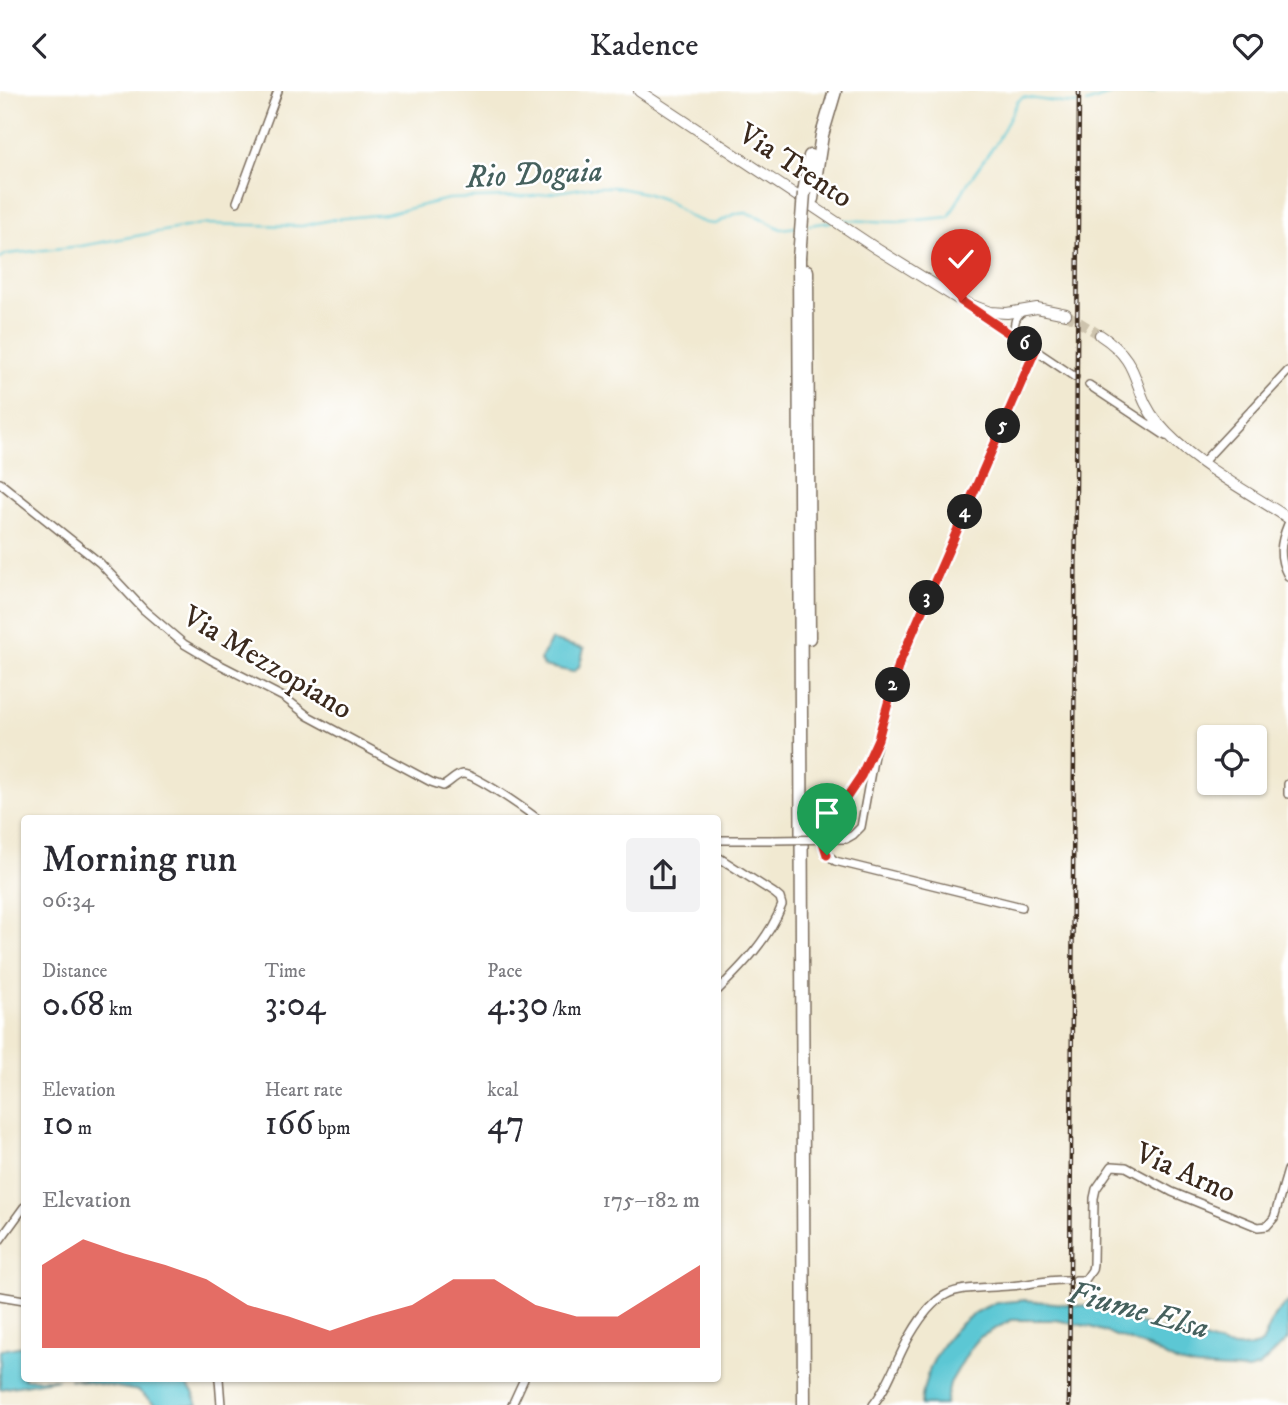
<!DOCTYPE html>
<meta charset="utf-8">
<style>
:root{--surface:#fff;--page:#f2f2f3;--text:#2b2b33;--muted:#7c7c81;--accent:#d93025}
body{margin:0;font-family:"IM FELL DW Pica",serif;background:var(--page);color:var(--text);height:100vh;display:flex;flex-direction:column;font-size:26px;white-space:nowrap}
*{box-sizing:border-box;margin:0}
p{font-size:23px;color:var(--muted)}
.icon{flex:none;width:38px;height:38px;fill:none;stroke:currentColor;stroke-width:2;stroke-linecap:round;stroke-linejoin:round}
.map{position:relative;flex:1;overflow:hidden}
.side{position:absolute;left:21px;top:724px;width:700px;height:567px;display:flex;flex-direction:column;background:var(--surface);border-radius:7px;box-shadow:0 2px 5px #0004}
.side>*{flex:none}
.controls{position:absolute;left:1197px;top:634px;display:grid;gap:14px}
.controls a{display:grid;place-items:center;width:70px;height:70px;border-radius:7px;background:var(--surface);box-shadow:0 2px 5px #0004;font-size:35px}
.pin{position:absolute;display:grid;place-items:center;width:60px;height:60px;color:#fff;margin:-72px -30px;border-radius:50% 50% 50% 0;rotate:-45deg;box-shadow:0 0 7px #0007}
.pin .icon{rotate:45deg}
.km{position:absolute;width:35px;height:35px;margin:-18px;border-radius:50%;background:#222;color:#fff;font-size:19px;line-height:35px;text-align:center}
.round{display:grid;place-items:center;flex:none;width:74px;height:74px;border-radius:7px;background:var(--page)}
.overview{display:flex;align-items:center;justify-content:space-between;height:119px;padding:0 21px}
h1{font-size:38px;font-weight:600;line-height:52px}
.metrics{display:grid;grid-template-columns:repeat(3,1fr);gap:10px;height:119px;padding:7px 21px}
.metrics div{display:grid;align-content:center}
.metrics b{font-size:35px;font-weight:600}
.metrics small{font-size:19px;font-weight:400}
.metrics p{font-size:19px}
.chart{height:196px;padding:14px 21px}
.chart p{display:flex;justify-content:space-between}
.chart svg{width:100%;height:126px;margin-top:7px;fill:var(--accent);opacity:.7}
header{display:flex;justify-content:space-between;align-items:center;height:91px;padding:0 21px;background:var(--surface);font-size:32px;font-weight:600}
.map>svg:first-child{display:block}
.water{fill:#5bc7d4;stroke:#4b7879;stroke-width:2}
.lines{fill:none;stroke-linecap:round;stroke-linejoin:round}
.stream{stroke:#5bc7d4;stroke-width:2}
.secondary-tunnel{stroke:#cdc3ad;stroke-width:10;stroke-dasharray:10 5;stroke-linecap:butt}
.street-casing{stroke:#7b6d5d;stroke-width:10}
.secondary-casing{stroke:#7b6d5d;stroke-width:12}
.highway-casing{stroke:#7b6d5d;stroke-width:15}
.street{stroke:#fff;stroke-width:7}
.secondary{stroke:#fff;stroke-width:10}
.highway{stroke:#fff;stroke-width:12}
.rail-casing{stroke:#3b2a1e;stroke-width:4.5}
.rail{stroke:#fff;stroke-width:2;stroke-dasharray:5;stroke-linecap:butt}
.street-bridge-casing{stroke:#7b6d5d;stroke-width:10;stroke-linecap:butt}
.highway-bridge-casing{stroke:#7b6d5d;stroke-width:15;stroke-linecap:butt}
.street-bridge{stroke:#fff;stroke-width:7}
.highway-bridge{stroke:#fff;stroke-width:12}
.route-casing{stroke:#fff;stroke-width:14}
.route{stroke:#d93025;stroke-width:9}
.labels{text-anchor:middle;stroke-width:5;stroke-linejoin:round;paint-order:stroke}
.street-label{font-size:30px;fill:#3b2a1e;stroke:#fff}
.water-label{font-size:32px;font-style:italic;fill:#46615e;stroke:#fff}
</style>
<header><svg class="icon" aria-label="back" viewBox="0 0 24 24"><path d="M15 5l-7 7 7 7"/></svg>Kadence<svg class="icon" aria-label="heart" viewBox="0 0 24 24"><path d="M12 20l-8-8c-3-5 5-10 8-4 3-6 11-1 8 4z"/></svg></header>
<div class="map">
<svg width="1288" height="1314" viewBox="0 0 1288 1314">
<rect width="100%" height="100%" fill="#fff"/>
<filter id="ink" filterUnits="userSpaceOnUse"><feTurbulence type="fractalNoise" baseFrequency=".0143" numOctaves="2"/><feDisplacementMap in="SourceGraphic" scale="14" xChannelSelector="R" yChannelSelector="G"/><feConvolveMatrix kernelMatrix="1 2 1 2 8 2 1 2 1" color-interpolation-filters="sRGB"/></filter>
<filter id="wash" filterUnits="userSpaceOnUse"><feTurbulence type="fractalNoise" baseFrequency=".00686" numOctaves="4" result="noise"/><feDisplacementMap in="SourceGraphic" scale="28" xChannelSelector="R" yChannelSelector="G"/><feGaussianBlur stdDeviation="1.57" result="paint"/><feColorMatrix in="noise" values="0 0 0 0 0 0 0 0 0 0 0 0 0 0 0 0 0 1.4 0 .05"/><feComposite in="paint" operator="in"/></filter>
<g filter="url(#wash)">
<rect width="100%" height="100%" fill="#f1e9d1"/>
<!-- water -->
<g class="water">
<path d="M551,549l33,9 -5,18 -6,5 -30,-6 -3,-6z"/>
<path d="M1025,1209l67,7 79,27 15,-1 39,13 22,2 15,-4 12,-28 14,-14v37l-29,28 -11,3 -52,-3 -18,-4 -28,-15 -59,-21 -35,-7h-45l-31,17 -10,12 -20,34 -5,22h-24c4,-41 28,-81 67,-99 10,-5 26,-4 37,-6z"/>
<path d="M24,1255v33h35l-59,10v-39z"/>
<path d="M69,1288h112l12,13 5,13h-43l-16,-14z"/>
</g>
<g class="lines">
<!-- stream -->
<g class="stream">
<path d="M1086,12l26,-9 42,-3"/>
<path d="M843,129l53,2 53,-5 18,-33 31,-44 20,-39 5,-4 39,6 16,1"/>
<path d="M809,134l22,-3"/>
<path d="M0,167l7,-4 74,-8 121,-22 100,2 33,-7 51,-5 62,-15 85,-3 55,-9h26l31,6 23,8 22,16 16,6 9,1 20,-10 12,-1 12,4 22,12 15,-2"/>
</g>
</g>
</g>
<g filter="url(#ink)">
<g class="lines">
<!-- secondary-tunnel -->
<path class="secondary-tunnel" d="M1066,223l34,21"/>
<defs>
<g id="street">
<path d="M237,111l41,-111"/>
<path d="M971,216l104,70"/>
<path d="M1019,249c-7,-10 -6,-23 4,-29"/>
<path d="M1089,294l77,51"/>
<path d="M1203,371l85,-91"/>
<path d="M0,392l100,80 44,47 40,34 27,16 74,38 23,18 123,66 12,4c6,-3 13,-11 19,-12 12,-1 65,37 76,45"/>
<path d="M1288,433c-8,19 -10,34 0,52"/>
<path d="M870,665c-6,14 -13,26 -22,39 -13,20 -40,46 -13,66l187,46"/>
<path d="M1288,693v10"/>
<path d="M846,748l7,-4 8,-8 13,-72 25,-91 136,-313"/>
<path d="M718,749h55"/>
<path d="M718,766l56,36 6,5 2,7c-13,34 -39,60 -64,85"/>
<path d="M0,1149l24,-33"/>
<path d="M1076,1189h9l7,-10 1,-6 1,-66 2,-9 16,-23 14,1 46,25 86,35 9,-1 7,-8 14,-48"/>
<path d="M0,1205l24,4"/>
<path d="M219,1288l2,26"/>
<path d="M512,1314l12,-26"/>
<path d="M873,1314c17,-21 24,-48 38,-71 30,-51 45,-44 98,-48 20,-1 37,-7 58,-6"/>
</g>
<g id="secondary">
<path d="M639,0l238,158 84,52 29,11 17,1 30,-5 29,6"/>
<path d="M1100,244c45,29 30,55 58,88 32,39 88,67 130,95"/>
</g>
<g id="highway">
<path d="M804,102l6,-37"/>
<path d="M812,108l10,-64 13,-44"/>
<path d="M799,167l5,1147"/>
<path d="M807,180l2,367"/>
</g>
</defs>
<!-- street casing -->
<use href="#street" class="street-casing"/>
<!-- secondary casing -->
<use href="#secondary" class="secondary-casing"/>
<!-- highway casing -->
<use href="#highway" class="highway-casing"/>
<!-- street -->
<use href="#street" class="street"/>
<!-- secondary -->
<use href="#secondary" class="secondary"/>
<!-- highway -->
<use href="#highway" class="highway"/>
<defs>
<path id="rail" d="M1069,1314l10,-1314"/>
</defs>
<!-- rail casing -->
<use href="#rail" class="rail-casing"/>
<!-- rail -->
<use href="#rail" class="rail"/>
<defs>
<path id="street-bridge" d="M773,749l73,-1"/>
<path id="highway-bridge" d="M799,167l5,-65"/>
</defs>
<!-- street-bridge casing -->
<use href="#street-bridge" class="street-bridge-casing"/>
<!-- highway-bridge casing -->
<use href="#highway-bridge" class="highway-bridge-casing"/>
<!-- street-bridge -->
<use href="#street-bridge" class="street-bridge"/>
<!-- highway-bridge -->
<use href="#highway-bridge" class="highway-bridge"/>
</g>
</g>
<g class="lines" filter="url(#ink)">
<defs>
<path id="route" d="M827,764l-4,-13 3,-14 35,-52 17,-37 21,-75 136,-313 -74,-50"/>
</defs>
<!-- route casing -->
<use href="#route" class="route-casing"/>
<!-- route -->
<use href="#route" class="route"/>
</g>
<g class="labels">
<!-- street labels -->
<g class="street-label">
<text transform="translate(796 74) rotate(33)" y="10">Via Trento</text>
<text transform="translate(268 571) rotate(31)" y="10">Via Mezzopiano</text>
<text transform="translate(1186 1081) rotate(24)" y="10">Via Arno</text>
</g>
<!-- water labels -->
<g class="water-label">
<text transform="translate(534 82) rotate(-3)" y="11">Rio Dogaia</text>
<text transform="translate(1139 1218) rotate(15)" y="11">Fiume Elsa</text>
</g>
</g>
</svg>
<div class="controls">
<a><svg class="icon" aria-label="locate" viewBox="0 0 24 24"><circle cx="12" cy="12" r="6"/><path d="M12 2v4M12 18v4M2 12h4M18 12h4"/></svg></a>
</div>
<div class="pin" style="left:827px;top:764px;background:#1e9e55"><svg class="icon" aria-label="arrive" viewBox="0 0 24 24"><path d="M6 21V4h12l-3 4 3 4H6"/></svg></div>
<div class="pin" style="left:961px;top:210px;background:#d93025"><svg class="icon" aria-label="check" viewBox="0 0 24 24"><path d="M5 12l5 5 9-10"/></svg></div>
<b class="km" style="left:893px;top:594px">2</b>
<b class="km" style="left:927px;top:507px">3</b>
<b class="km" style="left:965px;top:421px">4</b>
<b class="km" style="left:1003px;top:335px">5</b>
<b class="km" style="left:1025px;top:253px">6</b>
<section class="side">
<div class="overview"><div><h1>Morning run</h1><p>06:34</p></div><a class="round"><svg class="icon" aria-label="share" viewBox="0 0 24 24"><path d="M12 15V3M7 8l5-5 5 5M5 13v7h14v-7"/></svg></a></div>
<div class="metrics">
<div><p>Distance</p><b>0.68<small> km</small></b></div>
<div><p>Time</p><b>3:04</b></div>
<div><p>Pace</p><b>4:30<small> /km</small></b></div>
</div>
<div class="metrics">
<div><p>Elevation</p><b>10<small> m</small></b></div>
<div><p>Heart rate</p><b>166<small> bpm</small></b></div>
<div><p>kcal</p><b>47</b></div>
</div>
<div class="chart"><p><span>Elevation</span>175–182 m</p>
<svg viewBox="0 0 160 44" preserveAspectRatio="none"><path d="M0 44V15L10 6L20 11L30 15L40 20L50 29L60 33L70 38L80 33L90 29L100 20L110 20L120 29L130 33L140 33L150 24L160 15V44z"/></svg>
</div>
</section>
</div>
